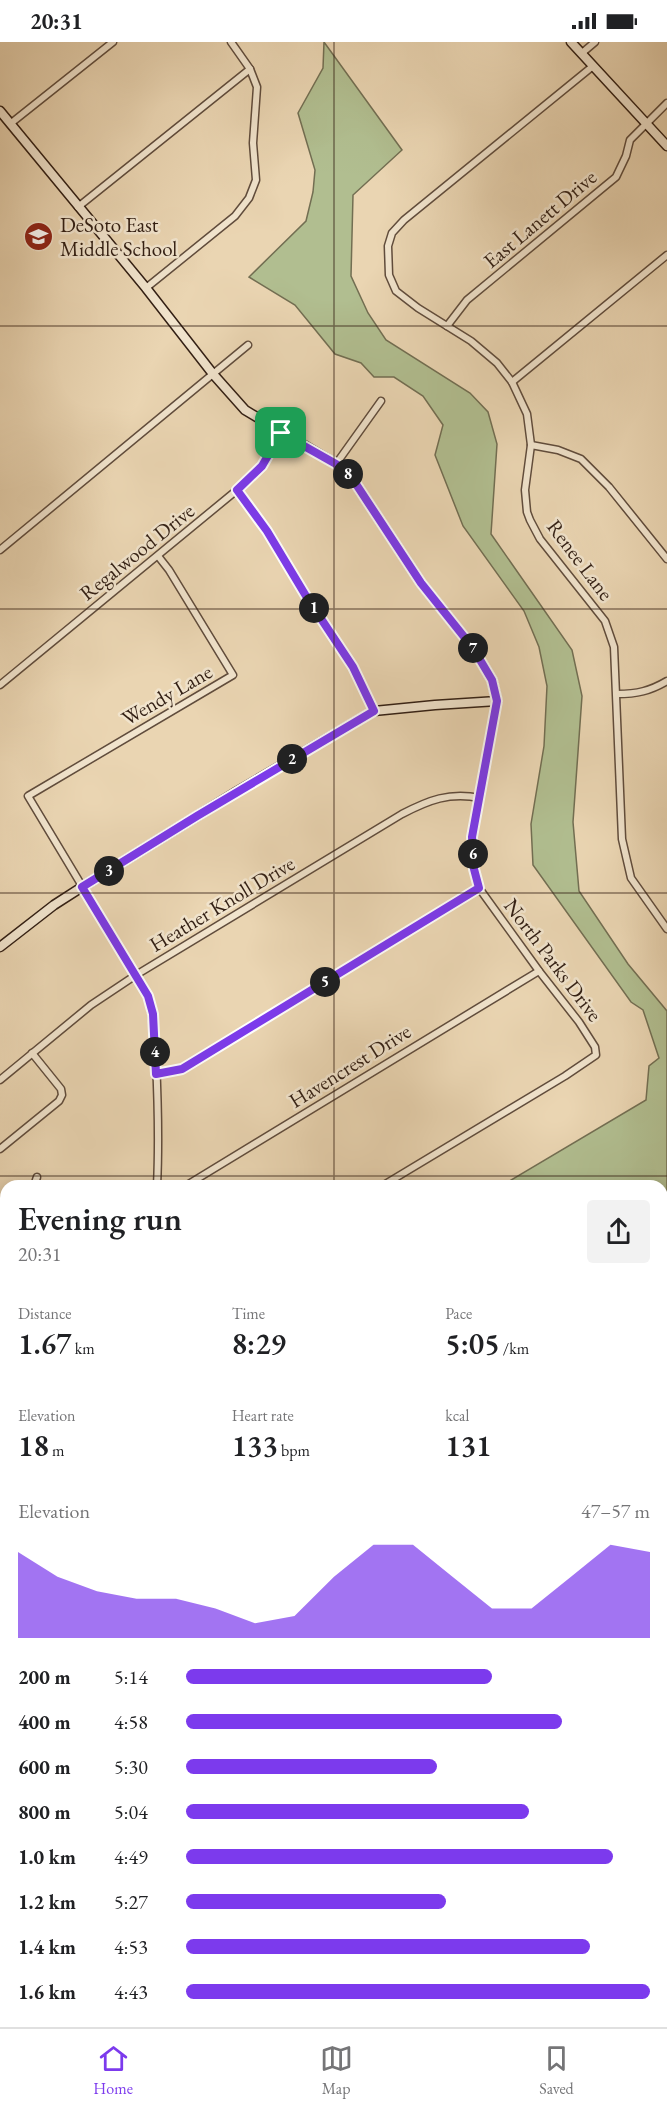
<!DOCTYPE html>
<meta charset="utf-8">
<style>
:root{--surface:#fff;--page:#f2f2f2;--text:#202124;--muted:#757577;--line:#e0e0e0;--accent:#7c3aed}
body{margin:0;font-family:"EB Garamond",serif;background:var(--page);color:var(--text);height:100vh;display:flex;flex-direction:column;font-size:22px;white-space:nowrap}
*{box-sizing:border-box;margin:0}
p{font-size:20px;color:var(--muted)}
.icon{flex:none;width:33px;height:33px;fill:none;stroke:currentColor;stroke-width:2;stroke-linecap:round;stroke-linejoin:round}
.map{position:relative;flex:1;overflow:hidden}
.sheet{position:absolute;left:0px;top:1138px;width:668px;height:848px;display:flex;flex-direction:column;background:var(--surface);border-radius:18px 18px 0 0;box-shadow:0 3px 15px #0003}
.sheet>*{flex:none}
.pin{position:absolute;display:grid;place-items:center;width:51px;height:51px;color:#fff;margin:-26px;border-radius:12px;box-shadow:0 3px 9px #0006}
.km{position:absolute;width:30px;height:30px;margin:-15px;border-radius:50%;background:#222;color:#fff;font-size:16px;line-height:30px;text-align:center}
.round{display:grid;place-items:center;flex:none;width:63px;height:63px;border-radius:6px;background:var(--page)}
.summary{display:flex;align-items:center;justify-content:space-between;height:102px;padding:0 18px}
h1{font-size:33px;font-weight:600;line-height:45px}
.metrics{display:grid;grid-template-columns:repeat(3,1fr);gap:9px;height:102px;padding:6px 18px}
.metrics div{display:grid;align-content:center}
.metrics b{font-size:30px;font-weight:600}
.metrics small{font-size:16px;font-weight:400}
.metrics p{font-size:16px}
.chart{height:168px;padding:12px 18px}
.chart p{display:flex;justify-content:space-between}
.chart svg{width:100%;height:108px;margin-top:6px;fill:var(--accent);opacity:.7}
ul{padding:0 18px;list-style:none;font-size:20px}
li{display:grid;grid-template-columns:96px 72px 1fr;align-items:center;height:45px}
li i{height:15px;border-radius:8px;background:var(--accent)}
.status{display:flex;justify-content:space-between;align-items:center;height:42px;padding:0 30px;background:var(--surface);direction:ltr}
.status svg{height:16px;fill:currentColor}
.tab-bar{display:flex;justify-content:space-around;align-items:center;height:84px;border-top:2px solid var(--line);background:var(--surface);font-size:16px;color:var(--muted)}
.tab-bar a{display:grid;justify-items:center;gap:3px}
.tab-bar .selected{color:var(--accent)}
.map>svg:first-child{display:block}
.green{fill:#b1be90;stroke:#726e52;stroke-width:1.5}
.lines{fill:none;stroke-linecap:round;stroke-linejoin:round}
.river{stroke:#98b8b0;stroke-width:14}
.street-casing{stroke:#604c3c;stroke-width:9}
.secondary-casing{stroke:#321f14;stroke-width:11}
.street{stroke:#f1e4cd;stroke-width:6}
.secondary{stroke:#f1e4cd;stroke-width:8}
.route-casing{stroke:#fff;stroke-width:12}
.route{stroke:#7c3aed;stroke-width:8}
.grid{fill:none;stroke:#321f14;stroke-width:1.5;stroke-opacity:0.55}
.labels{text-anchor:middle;stroke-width:5;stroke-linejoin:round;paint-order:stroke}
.street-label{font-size:21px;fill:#321f14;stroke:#f1e4cd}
.poi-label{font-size:21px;fill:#321f14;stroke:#f1e4cd;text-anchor:start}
</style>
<div class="status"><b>20:31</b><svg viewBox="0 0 49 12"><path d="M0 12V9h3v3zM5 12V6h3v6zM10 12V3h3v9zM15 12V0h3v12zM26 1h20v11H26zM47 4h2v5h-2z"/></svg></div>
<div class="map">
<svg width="667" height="1985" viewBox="0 0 667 1985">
<rect width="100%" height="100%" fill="#ead5b2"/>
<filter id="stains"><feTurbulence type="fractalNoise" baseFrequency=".00333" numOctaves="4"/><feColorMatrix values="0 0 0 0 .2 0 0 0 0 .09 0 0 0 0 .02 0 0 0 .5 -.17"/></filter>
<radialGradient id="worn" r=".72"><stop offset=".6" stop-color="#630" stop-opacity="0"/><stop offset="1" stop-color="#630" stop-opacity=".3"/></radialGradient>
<!-- green -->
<path class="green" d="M324,0l78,108 -49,45 -2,81 17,37 18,27 84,53 18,19 9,32 -6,90 81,116 10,46 -9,126 6,69 49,73 39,47v304l-5,-6v-123h-161l145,-86 3,-34 10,-8 -16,-48 -12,-8 -98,-137 -2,-41 13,-78 3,-60 -8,-39 -15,-36 -61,-85 -28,-71 8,-30 -20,-29 -29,-19h-20l-13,-14 -26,-9 -40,-49 -46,-28 57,-56 7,-29 2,-22 -17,-57 25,-45z"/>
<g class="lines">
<!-- river -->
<g class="river">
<path d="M662,1285l5,5"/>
<path d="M0,1415l6,1"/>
</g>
<defs>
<g id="street">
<path d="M582,11l13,-11"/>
<path d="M593,24l-189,154 -12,13 -4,13 1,29 7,16 22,17 53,33 26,22 15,19 15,32 4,31 -6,45 2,22 3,8 10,19 65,82 9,26 8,192 9,39 36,51"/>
<path d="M10,82l103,-82"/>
<path d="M78,165l172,-138"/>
<path d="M146,246l89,-72 14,-18 7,-18 -3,-37 4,-56 -7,-18 -19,-27"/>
<path d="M447,284l20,-26 149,-123 10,-21 4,-16 37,-37"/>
<path d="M512,340l155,-127"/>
<path d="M531,403l27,5 23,9 28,28 58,72"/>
<path d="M336,422l45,-63"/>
<path d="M237,448l30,41 39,65 47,71 21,44"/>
<path d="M0,508l248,-205"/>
<path d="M0,643l237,-195 25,-24 19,-33"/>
<path d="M617,652c20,0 33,-3 50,-13"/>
<path d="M156,1032l26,-5 297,-181"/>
<path d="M0,1038l91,-75 45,-30 266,-161c27,-14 47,-22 78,-16"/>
<path d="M0,1107l59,-48 3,-6 -1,-6 -29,-36"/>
<path d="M34,1144l3,-9"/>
<path d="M157,1144c2,-41 1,-83 -1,-125 -2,-22 -2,-44 -8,-65l-120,-200 205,-121 -64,-105 -11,-14"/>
<path d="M178,1144l9,-1 352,-214"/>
<path d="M382,1144l183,-110 31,-21 -1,-8 -16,-25 -40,-51 -60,-83 -5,-19 -2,-32 25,-136"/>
<path d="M0,1209l6,-8"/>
<path d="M0,1237l6,4"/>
<path d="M0,1509l6,6"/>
<path d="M0,1606l6,-5"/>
<path d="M0,1739l6,-5"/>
<path d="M0,1865l6,2"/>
<path d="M662,1963l5,2"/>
<path d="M109,1980l4,5"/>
<path d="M413,1980l23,5"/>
<path d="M76,1985l5,-5"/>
<path d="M470,1985l1,-5"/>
</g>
<g id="secondary">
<path d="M571,0l96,104"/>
<path d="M0,69l146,177 67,86 32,36 91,54 18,17 67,102 52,65 19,32 5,21 -62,4 -61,6 -138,81 -154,95 -28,18 -54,42"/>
<path d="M0,1309l6,3"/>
<path d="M0,1326l6,2"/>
<path d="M662,1410l5,-4"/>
<path d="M662,1431l5,-3"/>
<path d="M662,1673l5,7"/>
<path d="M662,1695l5,7"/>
<path d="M0,1946l6,-5"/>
<path d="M0,1973l6,-5"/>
</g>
</defs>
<!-- street casing -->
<use href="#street" class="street-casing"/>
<!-- secondary casing -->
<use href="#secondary" class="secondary-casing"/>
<!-- street -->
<use href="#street" class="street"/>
<!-- secondary -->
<use href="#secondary" class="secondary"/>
</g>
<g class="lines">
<defs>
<path id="route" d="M281,391l55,31 18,17 67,102 52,65 19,32 5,21 -25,136 2,32 5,19 -297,181 -26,5 -3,-60 -5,-18 -66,-109 115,-71 177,-105 -21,-44 -47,-71 -39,-65 -30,-41 25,-24z"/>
</defs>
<!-- route casing -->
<use href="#route" class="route-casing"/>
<!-- route -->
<use href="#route" class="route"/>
</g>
<!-- grid -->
<path class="grid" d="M334,0v1144M0,284h667M0,567h667M0,851h667M0,1134h667M0,1418h6M662,1418h5M0,1701h6M662,1701h5M334,1980v5"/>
<!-- icons -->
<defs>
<symbol id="school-disc" viewBox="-11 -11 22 22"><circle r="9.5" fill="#8f2418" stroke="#f1e4cd"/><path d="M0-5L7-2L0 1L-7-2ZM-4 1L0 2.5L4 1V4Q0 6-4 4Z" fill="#fff"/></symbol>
</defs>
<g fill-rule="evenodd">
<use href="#school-disc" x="22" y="178" width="33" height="33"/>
</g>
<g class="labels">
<!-- street labels -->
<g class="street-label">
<text transform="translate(540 177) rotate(-40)" y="7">East Lanett Drive</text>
<text transform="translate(137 510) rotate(-39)" y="7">Regalwood Drive</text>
<text transform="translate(580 518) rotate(53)" y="7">Renee Lane</text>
<text transform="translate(167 653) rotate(-30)" y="7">Wendy Lane</text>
<text transform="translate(222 862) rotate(-31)" y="7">Heather Knoll Drive</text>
<text transform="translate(553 918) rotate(53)" y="7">North Parks Drive</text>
<text transform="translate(350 1024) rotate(-32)" y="7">Havencrest Drive</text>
</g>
<!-- poi labels -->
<g class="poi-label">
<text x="60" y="190">DeSoto East<tspan x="60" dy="24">Middle School</tspan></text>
</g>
</g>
<rect width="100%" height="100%" filter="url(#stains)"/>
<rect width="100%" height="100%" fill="url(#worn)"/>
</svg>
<div class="pin" style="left:281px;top:391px;background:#1e9e55"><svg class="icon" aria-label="arrive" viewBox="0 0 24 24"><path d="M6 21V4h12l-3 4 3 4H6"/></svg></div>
<b class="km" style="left:314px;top:566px">1</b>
<b class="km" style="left:292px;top:717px">2</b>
<b class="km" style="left:109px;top:829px">3</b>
<b class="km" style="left:155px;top:1010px">4</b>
<b class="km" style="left:325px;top:940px">5</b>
<b class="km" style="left:473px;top:812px">6</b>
<b class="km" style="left:473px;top:606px">7</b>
<b class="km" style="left:348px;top:432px">8</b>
<section class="sheet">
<div class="summary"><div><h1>Evening run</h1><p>20:31</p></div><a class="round"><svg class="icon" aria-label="share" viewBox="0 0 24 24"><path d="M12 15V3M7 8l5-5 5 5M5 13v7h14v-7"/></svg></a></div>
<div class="metrics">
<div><p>Distance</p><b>1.67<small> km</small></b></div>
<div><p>Time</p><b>8:29</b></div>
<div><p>Pace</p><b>5:05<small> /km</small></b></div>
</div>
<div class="metrics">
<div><p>Elevation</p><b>18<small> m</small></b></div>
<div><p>Heart rate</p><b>133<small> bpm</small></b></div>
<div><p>kcal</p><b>131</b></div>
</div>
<div class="chart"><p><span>Elevation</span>47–57 m</p>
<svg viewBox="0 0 160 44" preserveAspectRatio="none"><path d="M0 44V9L10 19L20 25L30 28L40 28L50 32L60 38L70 35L80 19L90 6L100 6L110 19L120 32L130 32L140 19L150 6L160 9V44z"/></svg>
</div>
<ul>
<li><b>200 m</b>5:14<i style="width:66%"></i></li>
<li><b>400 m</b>4:58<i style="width:81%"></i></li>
<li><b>600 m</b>5:30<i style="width:54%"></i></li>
<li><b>800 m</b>5:04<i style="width:74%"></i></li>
<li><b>1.0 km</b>4:49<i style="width:92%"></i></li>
<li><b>1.2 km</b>5:27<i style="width:56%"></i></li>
<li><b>1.4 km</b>4:53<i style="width:87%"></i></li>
<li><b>1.6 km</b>4:43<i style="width:100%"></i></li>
</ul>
</section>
</div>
<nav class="tab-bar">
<a class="selected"><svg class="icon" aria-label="home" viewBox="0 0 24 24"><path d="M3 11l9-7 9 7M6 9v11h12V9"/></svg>Home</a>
<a><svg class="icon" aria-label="map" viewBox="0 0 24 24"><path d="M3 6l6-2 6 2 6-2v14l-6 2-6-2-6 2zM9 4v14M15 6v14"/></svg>Map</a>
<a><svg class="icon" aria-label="saved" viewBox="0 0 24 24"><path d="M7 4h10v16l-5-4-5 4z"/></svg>Saved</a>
</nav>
